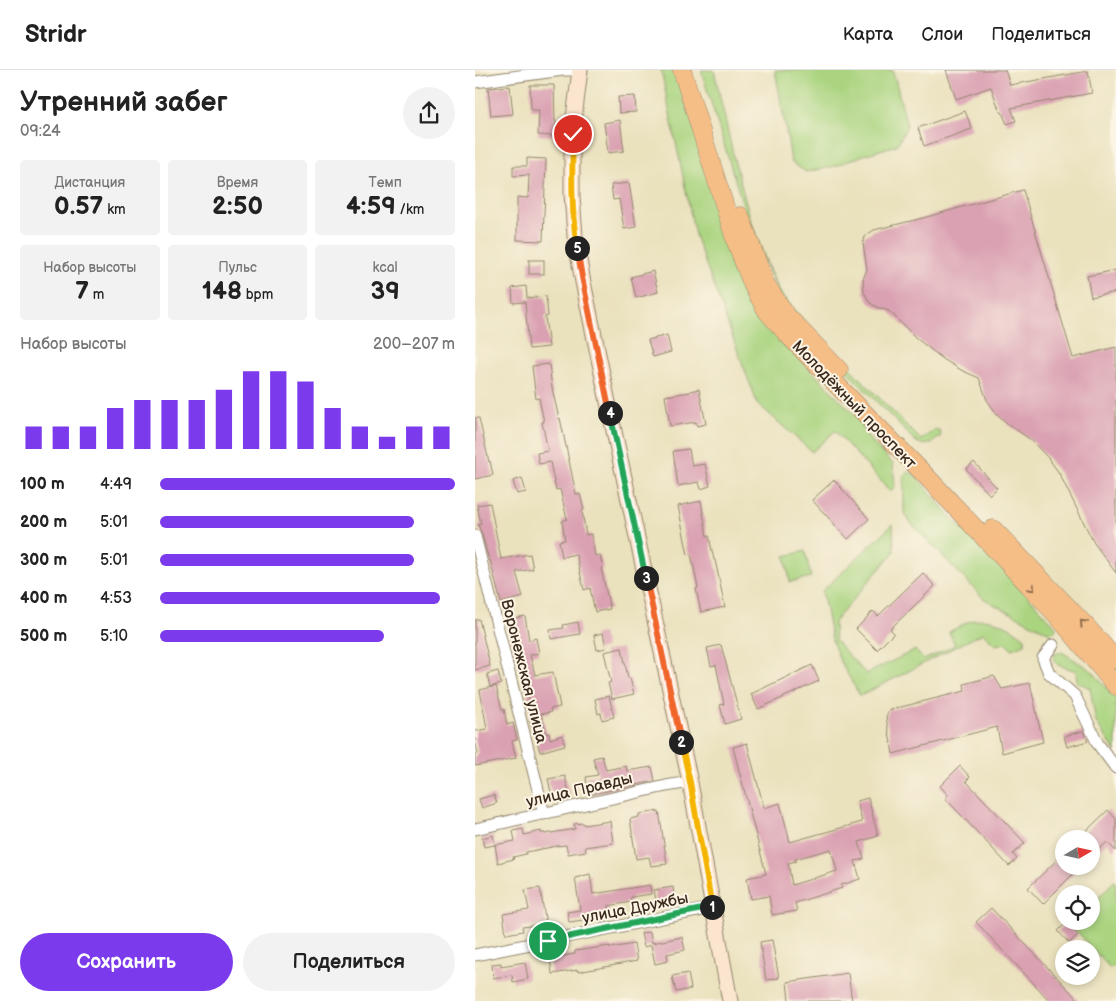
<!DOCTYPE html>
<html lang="ru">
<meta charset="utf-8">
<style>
:root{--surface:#fff;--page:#f2f2f2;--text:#222;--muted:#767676;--line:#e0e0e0;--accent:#7c3aed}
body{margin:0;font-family:"Balsamiq Sans",sans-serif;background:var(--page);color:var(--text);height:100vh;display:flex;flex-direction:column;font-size:19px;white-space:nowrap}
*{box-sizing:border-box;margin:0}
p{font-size:16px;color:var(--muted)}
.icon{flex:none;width:28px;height:28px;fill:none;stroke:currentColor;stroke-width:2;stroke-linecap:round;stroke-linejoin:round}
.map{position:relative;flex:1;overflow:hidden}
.sheet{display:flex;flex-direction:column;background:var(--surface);width:475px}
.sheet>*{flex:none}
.needle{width:32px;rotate:81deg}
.fabs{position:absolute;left:580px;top:760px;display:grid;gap:10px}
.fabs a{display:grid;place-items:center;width:45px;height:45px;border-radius:50%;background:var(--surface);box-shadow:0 2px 8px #0003;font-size:25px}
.pin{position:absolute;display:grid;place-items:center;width:42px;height:42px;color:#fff;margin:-21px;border:2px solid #fff;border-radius:50%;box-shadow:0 1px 5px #0007}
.km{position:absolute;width:25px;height:25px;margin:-12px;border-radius:50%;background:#222;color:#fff;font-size:14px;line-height:25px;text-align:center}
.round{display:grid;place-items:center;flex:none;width:52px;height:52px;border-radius:26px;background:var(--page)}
.head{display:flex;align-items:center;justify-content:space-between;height:85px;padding:0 20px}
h1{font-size:28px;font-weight:700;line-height:38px}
.stats{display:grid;grid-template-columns:repeat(3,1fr);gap:8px;height:85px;padding:5px 20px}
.stats div{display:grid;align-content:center;border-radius:5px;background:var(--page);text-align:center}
.stats b{font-size:25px;font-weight:700}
.stats small{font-size:14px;font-weight:400}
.stats p{font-size:14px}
.chart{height:140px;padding:10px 20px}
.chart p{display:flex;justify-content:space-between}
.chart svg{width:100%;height:90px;margin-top:5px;stroke:var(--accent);stroke-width:6}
.action{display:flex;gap:10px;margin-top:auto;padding:10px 20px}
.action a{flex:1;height:58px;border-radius:30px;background:var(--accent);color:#fff;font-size:20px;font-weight:700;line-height:58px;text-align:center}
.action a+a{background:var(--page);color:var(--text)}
ul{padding:0 20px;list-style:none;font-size:16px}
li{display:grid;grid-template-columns:80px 60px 1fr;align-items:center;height:38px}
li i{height:12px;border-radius:6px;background:var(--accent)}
header{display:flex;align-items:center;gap:30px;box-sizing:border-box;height:70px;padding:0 25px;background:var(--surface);border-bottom:1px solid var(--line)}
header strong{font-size:24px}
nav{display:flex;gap:28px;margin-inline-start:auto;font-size:18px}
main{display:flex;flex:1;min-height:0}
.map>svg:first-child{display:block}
.green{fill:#aad480;stroke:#727f4f}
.building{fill:#daa1b2;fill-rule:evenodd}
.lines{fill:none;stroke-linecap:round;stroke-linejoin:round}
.street-casing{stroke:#92866e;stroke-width:13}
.secondary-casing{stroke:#92866e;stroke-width:17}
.primary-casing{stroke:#92866e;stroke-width:19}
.street{stroke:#fff;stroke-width:11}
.secondary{stroke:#fbe5cf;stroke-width:15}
.primary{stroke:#f6be87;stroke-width:18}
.oneway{stroke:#8f6d4d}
.split-1-casing{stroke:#fff;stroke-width:10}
.split-2-casing{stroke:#fff;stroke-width:10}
.split-3-casing{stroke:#fff;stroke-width:10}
.split-4-casing{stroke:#fff;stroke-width:10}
.split-5-casing{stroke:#fff;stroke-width:10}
.split-6-casing{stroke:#fff;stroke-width:10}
.split-1{stroke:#22a559;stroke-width:6}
.split-2{stroke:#f5b400;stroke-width:6}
.split-3{stroke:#f0652b;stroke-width:6}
.split-4{stroke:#22a559;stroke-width:6}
.split-5{stroke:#f0652b;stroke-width:6}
.split-6{stroke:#f5b400;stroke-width:6}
.labels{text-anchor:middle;stroke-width:4;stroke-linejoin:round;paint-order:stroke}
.street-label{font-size:16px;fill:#3b2a1e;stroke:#fcf5e5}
</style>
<header>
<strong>Stridr</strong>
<nav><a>Карта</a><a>Слои</a><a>Поделиться</a></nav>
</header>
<main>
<section class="sheet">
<div class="head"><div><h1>Утренний забег</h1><p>09:24</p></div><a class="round"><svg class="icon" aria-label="share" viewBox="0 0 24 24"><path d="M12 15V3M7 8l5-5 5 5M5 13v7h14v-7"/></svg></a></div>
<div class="stats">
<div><p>Дистанция</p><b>0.57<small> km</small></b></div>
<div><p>Время</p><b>2:50</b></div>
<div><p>Темп</p><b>4:59<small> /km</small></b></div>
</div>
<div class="stats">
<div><p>Набор высоты</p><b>7<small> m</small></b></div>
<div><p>Пульс</p><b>148<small> bpm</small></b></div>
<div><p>kcal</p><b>39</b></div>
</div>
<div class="chart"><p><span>Набор высоты</span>200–207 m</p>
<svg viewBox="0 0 160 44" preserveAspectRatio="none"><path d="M5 44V33M15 44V33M25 44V33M35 44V24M45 44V20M55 44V20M65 44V20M75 44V15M85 44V6M95 44V6M105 44V11M115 44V24M125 44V33M135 44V38M145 44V33M155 44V33"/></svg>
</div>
<ul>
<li><b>100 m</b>4:49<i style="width:100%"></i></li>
<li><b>200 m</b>5:01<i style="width:86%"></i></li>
<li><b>300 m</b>5:01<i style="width:86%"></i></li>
<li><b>400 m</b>4:53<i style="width:95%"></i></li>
<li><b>500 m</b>5:10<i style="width:76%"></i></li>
</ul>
<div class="action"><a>Сохранить</a><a>Поделиться</a></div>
</section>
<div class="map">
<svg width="641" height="931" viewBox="0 0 641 931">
<rect width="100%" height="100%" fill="#fcf5e5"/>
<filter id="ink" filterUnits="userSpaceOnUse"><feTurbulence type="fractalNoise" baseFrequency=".02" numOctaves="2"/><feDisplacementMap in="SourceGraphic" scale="10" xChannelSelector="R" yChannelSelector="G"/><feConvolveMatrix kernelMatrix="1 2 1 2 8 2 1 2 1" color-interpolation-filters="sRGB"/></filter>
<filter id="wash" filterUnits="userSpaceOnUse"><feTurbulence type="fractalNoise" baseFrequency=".0096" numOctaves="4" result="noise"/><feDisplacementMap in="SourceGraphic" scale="20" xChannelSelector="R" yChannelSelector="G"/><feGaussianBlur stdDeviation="1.12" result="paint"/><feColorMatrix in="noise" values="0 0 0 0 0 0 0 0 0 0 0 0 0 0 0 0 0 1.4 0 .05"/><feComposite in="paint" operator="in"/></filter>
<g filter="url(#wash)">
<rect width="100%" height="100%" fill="#eae1bd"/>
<!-- green -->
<g class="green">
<path d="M186,0h13l89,249 17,20 79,80 10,20 24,25 2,23 -5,4 -55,-60 -23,21 -55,-49 -62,-168z"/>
<path d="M226,0h13l21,93 16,58 19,51 12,23 27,32 112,113 12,-9 4,-1 4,3 -1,4c-10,7 -13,11 -25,4l-120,-123 -12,-14 -34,-79z"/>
<path d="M300,0h117l3,8 12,48 -10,19 -33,10 -28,11 -30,6 -15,-10 -3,-21z"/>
<path d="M435,402l5,3 38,45 43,40 60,67 -1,4 -5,2 -57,-29 -10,-6 -73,-76 -6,-9v-35l2,-5z"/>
<path d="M418,454l1,28 -60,70 1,18 31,34 49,-24 9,10 31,-15 -6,-13c8,-4 17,-10 25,-12 18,-4 38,7 51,18v6l-13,5 -6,-6 -10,2 -13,-12 -123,63 -20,-35 -8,-21 -10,-49z"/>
<path d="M330,481l6,26 -21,5 -5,-26z"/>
<path d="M587,582l30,19 24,28v53l-20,-30 -6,-34 -13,-6 -1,-11 -18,-6 -4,-6v-5z"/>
<path d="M639,811l2,2v81l-6,4 -37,-41 5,-6h13v-15z"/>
</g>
<g id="blocks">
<!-- building -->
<g class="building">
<path d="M471,0h59l5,15 78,-14 4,22 -81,15 5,13 -9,3 -5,-12h-2l-9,-25 -35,12z"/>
<path d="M55,15h24l1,36h1l-1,15 -17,-1 1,-25h-8z"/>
<path d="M35,16l3,28 -22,2 -3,-28z"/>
<path d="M160,26l1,16 -17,1 -1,-16z"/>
<path d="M490,41l7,18 -48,17 -6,-18z"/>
<path d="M145,50l4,31 -16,2 -4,-30z"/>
<path d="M52,88l19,1 -3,82 -26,-1v-43l11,1 1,-23 -16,1v-10h14z"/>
<path d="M154,113l7,44 -12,2 -5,-30 -6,1 -2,-15z"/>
<path d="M548,120l50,168 43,-11v226l-22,-30 -35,-70 -10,-14 -18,-19 -23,-16 -11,-10 -10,-14 -8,-22 -18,-8 -18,-11 -27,-21 -27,-27 -10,-3 -9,-5 -6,-11 -1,-13 4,-10 -4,-26 2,-7 9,-6 49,-12z"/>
<rect x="54" y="190" width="15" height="14"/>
<path d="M641,200v22l-25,5 -4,-21z"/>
<path d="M178,201l5,21 -22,6 -5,-21z"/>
<path d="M51,216l1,12 19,-2 2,20 -3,1 4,30 -20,2 -4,-47 -12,1 -1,-15z"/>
<path d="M192,265l4,17 -18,5 -5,-17z"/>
<path d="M74,294l3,24 7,31 1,-1 16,76h4l4,16 -2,1 4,24 5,-1 4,22 5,-1 3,13h-2l9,41 -15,3 -5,-24 -6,2 -8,-36 -14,3 -3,-16 6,-1 -3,-19 5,-2 -7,-30 -4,1 -6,-28 -11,2 -2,-11 11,-2 -6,-29h2l-5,-24 -3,1 -4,-33z"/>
<path d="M224,319l7,35 -9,2 -1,-4 -26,4 -5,-30 25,-4v-1z"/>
<path d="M0,348h4l10,44 1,-1 3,14 -18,4z"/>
<path d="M214,379l3,17 13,-2 5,22 -9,3 -2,-7 -21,4 -5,-35z"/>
<path d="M499,392l23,26 -7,7 -24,-26z"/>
<path d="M47,408l4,14 -9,2 -4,-13z"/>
<path d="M359,410l35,39 -21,20 -36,-39z"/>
<path d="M226,431l6,35h2l5,24h1l10,47 -24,5 -5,-23 2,-1 -7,-34 -3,1 -10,-49z"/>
<path d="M15,433l11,56 29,-5 3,15 -17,3 7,25 -22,6 -11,-43h-1l-7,-26 -4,-9 3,-1 -4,-19z"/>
<path d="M448,503l12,13 -45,43 4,4 -17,17 -21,-21 17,-18 5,5z"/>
<path d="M50,546l4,24 7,-2 3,15 -9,2 5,20 18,-3 7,35 -10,2 1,3 -10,2 6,20 2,-1 1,6 12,-4 3,10 -25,7 -6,-23h-2l-3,-10 3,-1 -4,-16 1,-1 -11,-44 -3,1 -9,-38z"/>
<path d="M4,549l11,47 -15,4v-50z"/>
<path d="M103,552l2,12 -29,5 -1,-9 14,-2 -1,-3z"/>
<path d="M128,563l3,15 -9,2 -3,-15z"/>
<path d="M246,575l20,74 -16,5 -5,-19 4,-1 -8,-39 -5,1 -4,-18z"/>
<path d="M147,578l6,30h2l4,16 -22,5 -4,-16 3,-1 -7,-30z"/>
<path d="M337,595l7,16 -61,28 -7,-15z"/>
<path d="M23,601l3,13 -11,3 -3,-13z"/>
<path d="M519,606l8,13 28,-6 13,59 -41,11 -5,-26 -104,27 -7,-37 3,-7 76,-19 -1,-7z"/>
<path d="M21,616l6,24 2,-1 3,16 6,-2 4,17 -5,1 4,17 -41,8v-11l3,-1 -3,-15v-8l12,-2 -7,-39z"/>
<path d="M134,626l5,21 -12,3 -1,-7 -3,1 -3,-15z"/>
<path d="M608,661l5,10 -21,6 -3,-11z"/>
<path d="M272,673l17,65 16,-5 10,39 72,-20 -5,-21 11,-3 10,38 -19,6 5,17 -9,2 5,18 -19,6 1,3 -47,15 2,8 -25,4 -3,-19 -18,3 -4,-21 19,-4 -33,-127zM356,779l6,22 -45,14 -4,-22 8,-2 -1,-2z"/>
<path d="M127,686l4,14 20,-4 1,5 25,-4 3,14 -67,14 -2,-18 12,-2 -5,-17z"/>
<path d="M485,696l10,11 -4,4 59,62 -12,11 4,5 -8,7 -64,-68 3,-3 -8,-9z"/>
<path d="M90,706l5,21 -17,4 -5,-22z"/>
<path d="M19,725l3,8 -15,5 -3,-9z"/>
<path d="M633,740l8,9v32l-9,-9 -16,15v-18h-13z"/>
<path d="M184,741l8,53 -16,2 -2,-9 -13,2 -6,-40 9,-2v-3z"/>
<path d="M135,751l3,22 -28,4 1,4 -18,3 -2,-9 -9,1 -31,6v2l-13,3 1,2 -16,4 -3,-18 -11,2 -2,-9 11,-3 2,10 20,-4 -2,-10 10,-2 1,6 17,-4v2h4v1l30,-5 -1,-5 9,-1 1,2z"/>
<path d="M589,783v13h17l-38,38 -15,-16z"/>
<path d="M115,804l3,20 57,-9 1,9 -20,3v5l-23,4 2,15 -11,1 -1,-4 -29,4 -2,-10 13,-2 -5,-32z"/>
<path d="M198,817l2,16 -18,3 -3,-16z"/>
<path d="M65,818l6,36 -24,3 1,4 -17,3 -3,-20 26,-4 -4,-20z"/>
<path d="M516,838l40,42 48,51h-29l-74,-79z"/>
<path d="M591,853l12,12 -9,8 -11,-12z"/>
<path d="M175,862l2,11 30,-6 3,13 -18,4 1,7 -13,3 -4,-19 -7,2 -3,-14z"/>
<path d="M297,870l7,38 -13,2 -6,-38z"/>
<path d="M159,874l3,17 -59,11v-2l-26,4 -2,-16 25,-4v-3l35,-5v2z"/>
<path d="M50,892l3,17 -15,3 -1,-7 -19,3 -1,-14 9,-1v3z"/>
<path d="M213,903l3,16 -15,3 -4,-16z"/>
<path d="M373,903l4,28h-63l-2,-19z"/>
</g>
</g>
</g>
<g filter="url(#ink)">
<use href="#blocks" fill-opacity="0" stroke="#92866e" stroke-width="1"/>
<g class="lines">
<defs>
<g id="street">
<path d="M0,12l88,-12h17"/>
<path d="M0,466l69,278"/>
<path d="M578,575l-10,13 6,15 26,23 23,48 18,24"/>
<path d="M0,759l191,-43 24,-4"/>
<path d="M0,885l237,-47"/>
</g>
<path id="secondary" d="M105,0l-8,64v61l3,41 7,41 32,154 76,351 40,219"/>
<g id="primary">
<path d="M207,0l54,172 17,44 14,25 20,23 140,143 128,136 61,73"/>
<path d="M265,146l25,67 20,31 54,56"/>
<path d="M518,459l92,96 31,35"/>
</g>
</defs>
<!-- street casing -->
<use href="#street" class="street-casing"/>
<!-- secondary casing -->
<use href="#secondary" class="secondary-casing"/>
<!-- primary casing -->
<use href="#primary" class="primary-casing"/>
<!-- street -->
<use href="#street" class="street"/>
<!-- secondary -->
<use href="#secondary" class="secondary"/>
<!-- primary -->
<use href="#primary" class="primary"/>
</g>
<!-- one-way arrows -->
<defs><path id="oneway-chevron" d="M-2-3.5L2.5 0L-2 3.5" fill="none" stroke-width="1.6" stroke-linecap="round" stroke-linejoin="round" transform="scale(1.25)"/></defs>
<g class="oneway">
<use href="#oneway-chevron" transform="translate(557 518) rotate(47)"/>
<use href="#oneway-chevron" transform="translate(608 553) rotate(-133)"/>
</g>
</g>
<g class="lines" filter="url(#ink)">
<defs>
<path id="split-1" d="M73,871l164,-34"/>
<path id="split-2" d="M206,672l9,40 22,125"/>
<path id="split-3" d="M171,508l35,164"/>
<path id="split-4" d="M135,343l36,165"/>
<path id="split-5" d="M102,178l5,29 28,136"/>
<path id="split-6" d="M98,64c-1,38 -2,77 4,114"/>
</defs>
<!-- split-1 casing -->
<use href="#split-1" class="split-1-casing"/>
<!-- split-2 casing -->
<use href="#split-2" class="split-2-casing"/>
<!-- split-3 casing -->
<use href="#split-3" class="split-3-casing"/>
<!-- split-4 casing -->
<use href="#split-4" class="split-4-casing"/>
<!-- split-5 casing -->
<use href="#split-5" class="split-5-casing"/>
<!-- split-6 casing -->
<use href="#split-6" class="split-6-casing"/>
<!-- split-1 -->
<use href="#split-1" class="split-1"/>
<!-- split-2 -->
<use href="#split-2" class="split-2"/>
<!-- split-3 -->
<use href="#split-3" class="split-3"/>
<!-- split-4 -->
<use href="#split-4" class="split-4"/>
<!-- split-5 -->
<use href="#split-5" class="split-5"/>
<!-- split-6 -->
<use href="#split-6" class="split-6"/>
</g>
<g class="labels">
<!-- street labels -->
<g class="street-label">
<text transform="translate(380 334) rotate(46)" y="6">Молодёжный проспект</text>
<text transform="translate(50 601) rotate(76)" y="6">Воронежская улица</text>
<text transform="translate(104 719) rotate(-13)" y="6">улица Правды</text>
<text transform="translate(160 837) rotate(-11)" y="6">улица Дружбы</text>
</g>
</g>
</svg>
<div class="fabs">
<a><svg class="needle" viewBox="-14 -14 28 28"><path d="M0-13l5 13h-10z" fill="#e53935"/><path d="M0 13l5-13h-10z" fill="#767676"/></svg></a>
<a><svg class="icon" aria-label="locate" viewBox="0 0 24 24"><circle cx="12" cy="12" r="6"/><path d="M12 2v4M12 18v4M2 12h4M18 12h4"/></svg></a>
<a><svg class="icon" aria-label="layers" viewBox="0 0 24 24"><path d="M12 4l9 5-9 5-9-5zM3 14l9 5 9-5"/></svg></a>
</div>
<div class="pin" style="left:73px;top:871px;background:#1e9e55"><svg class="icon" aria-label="arrive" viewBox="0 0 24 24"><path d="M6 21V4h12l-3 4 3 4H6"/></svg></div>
<div class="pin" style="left:98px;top:64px;background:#d93025"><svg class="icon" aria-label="check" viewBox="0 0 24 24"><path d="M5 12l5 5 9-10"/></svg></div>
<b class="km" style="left:237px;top:837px">1</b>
<b class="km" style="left:206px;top:672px">2</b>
<b class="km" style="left:171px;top:508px">3</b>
<b class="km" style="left:135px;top:343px">4</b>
<b class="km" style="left:102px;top:178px">5</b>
</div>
</main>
